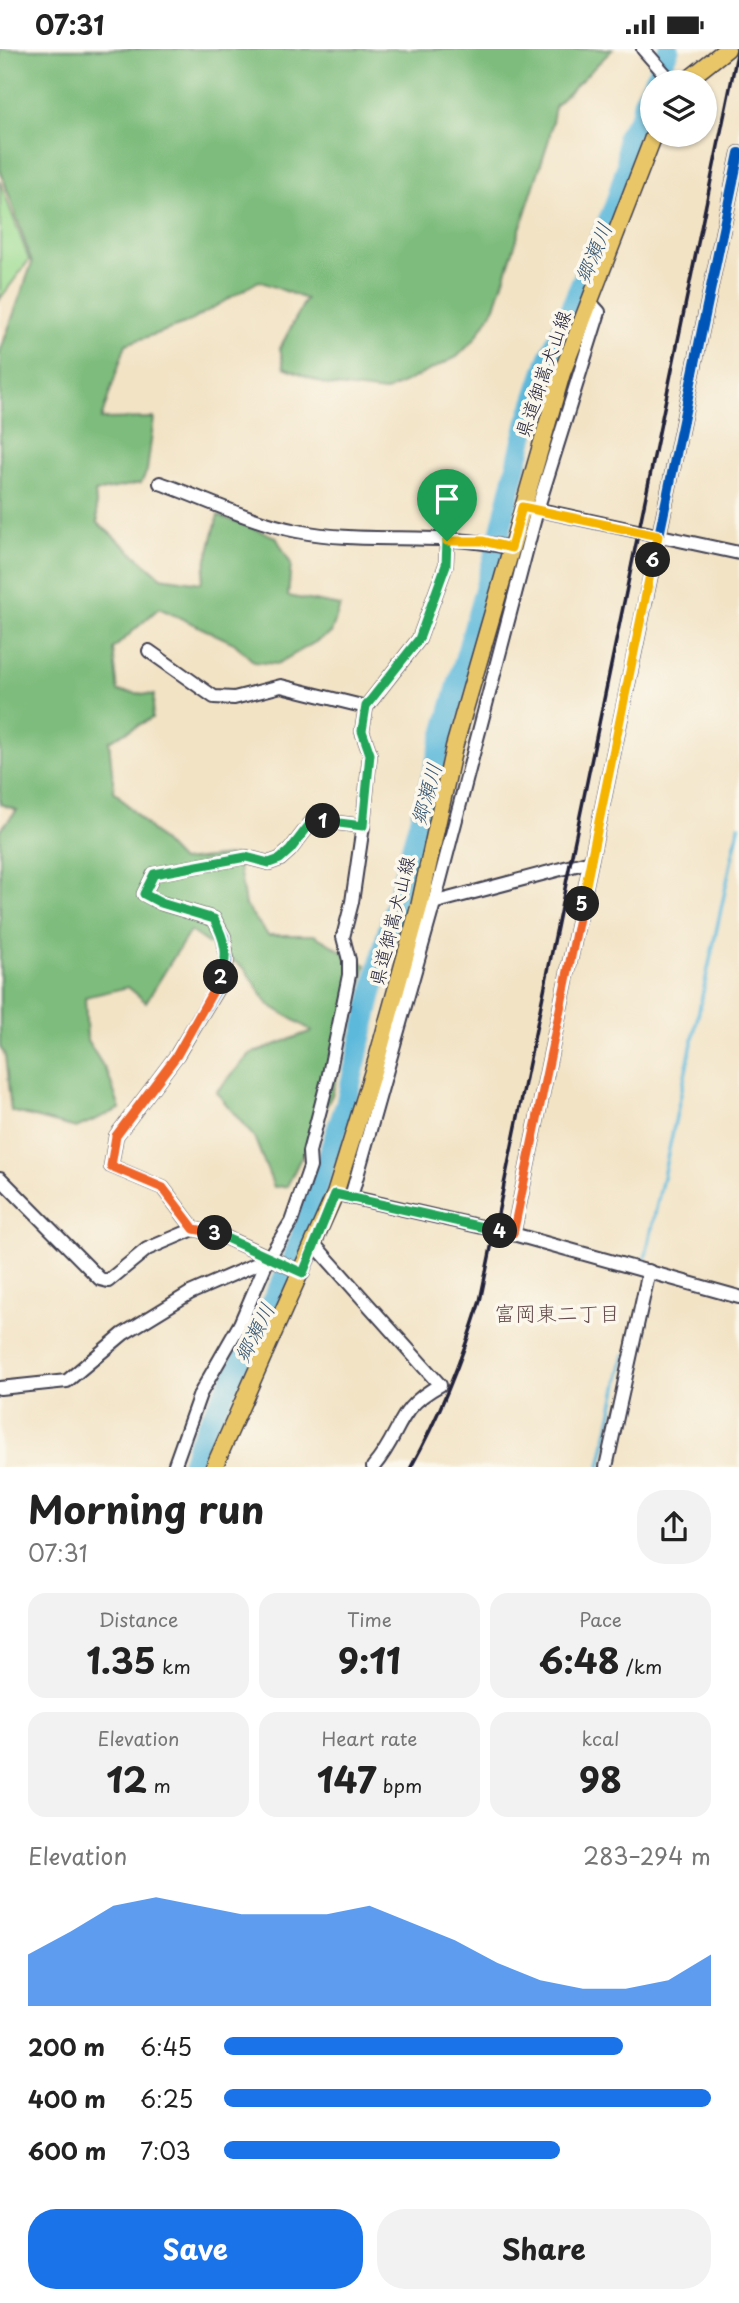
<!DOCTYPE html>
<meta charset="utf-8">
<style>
:root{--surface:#fff;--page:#f2f2f2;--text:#222;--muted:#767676;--accent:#1a73e8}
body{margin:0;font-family:"Playpen Sans","Klee One",sans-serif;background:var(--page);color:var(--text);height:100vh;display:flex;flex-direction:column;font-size:26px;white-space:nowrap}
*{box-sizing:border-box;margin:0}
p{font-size:23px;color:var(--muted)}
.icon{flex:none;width:38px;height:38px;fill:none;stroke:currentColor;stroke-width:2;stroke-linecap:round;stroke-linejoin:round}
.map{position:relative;height:1418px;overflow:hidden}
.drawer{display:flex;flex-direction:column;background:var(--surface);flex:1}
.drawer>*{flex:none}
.tools{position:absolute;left:640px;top:21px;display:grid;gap:14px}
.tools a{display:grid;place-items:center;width:77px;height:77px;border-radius:50%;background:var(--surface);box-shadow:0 2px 5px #0004;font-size:35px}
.pin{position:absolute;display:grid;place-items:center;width:60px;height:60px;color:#fff;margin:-72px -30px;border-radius:50% 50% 50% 0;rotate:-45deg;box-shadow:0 0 7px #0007}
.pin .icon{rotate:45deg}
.km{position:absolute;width:35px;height:35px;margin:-18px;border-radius:50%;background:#222;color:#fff;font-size:19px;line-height:35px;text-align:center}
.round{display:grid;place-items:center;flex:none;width:74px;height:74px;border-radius:28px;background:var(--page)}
.summary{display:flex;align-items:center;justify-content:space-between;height:119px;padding:0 28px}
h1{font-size:38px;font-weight:700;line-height:52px}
.stats{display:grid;grid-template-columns:repeat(3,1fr);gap:10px;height:119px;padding:7px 28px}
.stats div{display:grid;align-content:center;border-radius:18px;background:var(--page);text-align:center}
.stats b{font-size:35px;font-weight:700}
.stats small{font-size:19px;font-weight:400}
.stats p{font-size:19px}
.chart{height:196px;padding:14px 28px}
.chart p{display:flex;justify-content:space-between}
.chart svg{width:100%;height:126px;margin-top:7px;fill:var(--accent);opacity:.7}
.action{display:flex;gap:14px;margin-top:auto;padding:14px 28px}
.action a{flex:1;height:80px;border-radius:28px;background:var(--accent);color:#fff;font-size:28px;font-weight:700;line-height:80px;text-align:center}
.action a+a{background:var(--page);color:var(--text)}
ul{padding:0 28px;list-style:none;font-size:23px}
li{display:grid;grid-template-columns:112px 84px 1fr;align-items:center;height:52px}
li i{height:18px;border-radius:9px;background:var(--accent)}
.status{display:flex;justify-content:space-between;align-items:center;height:49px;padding:0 35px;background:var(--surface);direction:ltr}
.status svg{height:19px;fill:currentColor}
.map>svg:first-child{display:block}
.green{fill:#9cdc91;stroke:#5f7f66;stroke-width:2}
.forest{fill:#7dbc7b;stroke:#506f5b;stroke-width:2}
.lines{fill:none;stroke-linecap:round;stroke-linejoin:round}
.stream{stroke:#5db9db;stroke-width:3.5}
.river{stroke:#5db9db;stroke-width:21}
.minor-casing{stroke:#413f50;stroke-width:16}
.major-casing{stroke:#413f50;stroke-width:19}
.minor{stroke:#fff;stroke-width:12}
.major{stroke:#e9c769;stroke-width:16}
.rail{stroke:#22223b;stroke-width:3.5}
.cycleway-casing{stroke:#fbf7ec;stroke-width:15}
.cycleway{stroke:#0057b8;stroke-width:10}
.split-1-casing{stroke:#fff;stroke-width:14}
.split-2-casing{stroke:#fff;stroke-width:14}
.split-3-casing{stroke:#fff;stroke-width:14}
.split-4-casing{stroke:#fff;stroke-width:14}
.split-5-casing{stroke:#fff;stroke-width:14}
.split-6-casing{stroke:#fff;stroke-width:14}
.split-7-casing{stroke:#fff;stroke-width:14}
.split-1{stroke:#22a559;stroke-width:9}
.split-2{stroke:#22a559;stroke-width:9}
.split-3{stroke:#f0652b;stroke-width:9}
.split-4{stroke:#22a559;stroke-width:9}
.split-5{stroke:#f0652b;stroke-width:9}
.split-6{stroke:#f5b400;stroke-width:9}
.split-7{stroke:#f5b400;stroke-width:9}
.labels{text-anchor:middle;stroke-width:7;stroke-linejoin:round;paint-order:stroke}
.street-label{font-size:19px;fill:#22223b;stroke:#fbf7ec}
.water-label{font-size:21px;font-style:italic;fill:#375773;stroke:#fbf7ec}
.neighbourhood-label{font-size:21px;fill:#654d4d;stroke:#fbf7ec}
</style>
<div class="status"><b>07:31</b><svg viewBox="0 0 49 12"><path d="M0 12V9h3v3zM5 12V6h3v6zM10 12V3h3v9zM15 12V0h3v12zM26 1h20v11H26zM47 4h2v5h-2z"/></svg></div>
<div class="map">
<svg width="739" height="1418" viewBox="0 0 739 1418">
<rect width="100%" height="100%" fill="#fbf7ec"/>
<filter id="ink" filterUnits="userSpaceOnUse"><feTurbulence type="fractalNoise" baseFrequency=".0143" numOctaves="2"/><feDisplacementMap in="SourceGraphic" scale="14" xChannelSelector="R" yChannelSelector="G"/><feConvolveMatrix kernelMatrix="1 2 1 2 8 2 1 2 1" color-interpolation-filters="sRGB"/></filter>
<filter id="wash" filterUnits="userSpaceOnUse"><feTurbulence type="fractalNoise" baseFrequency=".00686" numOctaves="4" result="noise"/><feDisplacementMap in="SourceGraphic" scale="28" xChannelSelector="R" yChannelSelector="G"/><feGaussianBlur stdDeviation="1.57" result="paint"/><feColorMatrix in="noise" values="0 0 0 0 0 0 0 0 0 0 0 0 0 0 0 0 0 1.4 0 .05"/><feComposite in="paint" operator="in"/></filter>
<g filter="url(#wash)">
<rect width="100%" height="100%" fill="#f2e3c5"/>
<!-- green -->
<path class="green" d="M0,132l29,79 -29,39z"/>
<!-- forest -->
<path class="forest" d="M0,0h613l-58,57 -6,33 -54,168 -21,33 -17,17 -72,35 -58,-7 -43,-18 -4,-19 26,-49 -47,-18 -74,43 -59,20 -25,75 53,-1 -7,53 -6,12 -46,9 3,31 63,54 40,6 17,-68 58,22 15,27 -3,32 52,10 -9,27 -54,31 -23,-2 -20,-19 -75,-35 -46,41 5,42 36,4 -2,23 -43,23 5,50 67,70 56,-6 8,50 23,30h46l52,30 -34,130 -45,91 -13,1 -20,-50 -38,-45 34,-38 62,-23 -44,-27 -23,-35 -55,-38 -44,71 -18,-15 -43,10 2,43 21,34 12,35 -44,19 -65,-17 -6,-55 -5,-9v-217l17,-20 -17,-6v-452l32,-89 -32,-94z"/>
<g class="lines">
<!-- stream -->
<g class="stream">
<path d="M643,1220l96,-443"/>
<path d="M600,1418l24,-112"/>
</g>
<!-- river -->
<g class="river">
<path d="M653,33l16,-33"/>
<path d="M191,1418l6,-22 95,-183 54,-159 38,-158 112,-396 31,-126 20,-60 68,-158 12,-40v-29l14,-21 2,-13 10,-19"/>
</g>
</g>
</g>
<g filter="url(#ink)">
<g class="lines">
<defs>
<g id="minor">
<path d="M643,0l29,33"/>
<path d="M160,434c45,16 91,39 137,48 71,14 144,0 214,17"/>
<path d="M531,459l208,45"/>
<path d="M149,602l65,46 20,1 47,-12 85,21"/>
<path d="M429,855l162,-43"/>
<path d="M0,1129l100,101 8,2 39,-32 47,-20"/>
<path d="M346,1147l167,38 226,63"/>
<path d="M351,1148l83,-294 103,-393 62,-198 -10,-11"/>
<path d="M513,1185l226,-1081"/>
<path d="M314,1195l126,141c-46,25 -37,47 -67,82"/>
<path d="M303,1224l-83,-38 -26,-6 -31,-41 -52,-22 5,-30 61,-81 41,-68 9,-26 -3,-24 -10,-18 -53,-16 -17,-9 10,-20 92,-17 23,6 11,-4 10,-9 23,-30 50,6 7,-72 -8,-23 4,-24 53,-68 27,-74 1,-24"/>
<path d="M0,1339l67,-7 56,-47 67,-41 78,-34"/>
<path d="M174,1418l26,-73 40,-70 28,-65 23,-37 19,-55 -1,-15 19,-73 21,-104v-15l-6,-23 9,-35 11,-76"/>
<path d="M606,1418l43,-196"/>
</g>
<g id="major">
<path d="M685,33l42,-33"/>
<path d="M214,1418l121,-273 43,-139 41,-148 35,-160 108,-374 92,-238"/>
</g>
</defs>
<!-- minor casing -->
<use href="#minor" class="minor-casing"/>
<!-- major casing -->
<use href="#major" class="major-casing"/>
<!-- minor -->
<use href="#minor" class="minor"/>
<!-- major -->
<use href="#major" class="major"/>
<!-- rail -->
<path class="rail" d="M411,1418c30,-54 51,-108 69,-166l258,-1252"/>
<defs>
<g id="cycleway">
<path d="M513,1185l226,-1081"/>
<path d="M303,1224l-83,-38 -26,-6 -31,-41 -52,-22 5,-30 61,-81 41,-68 9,-26 -3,-24 -10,-18 -53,-16 -17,-9 10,-20 92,-17 23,6 11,-4 10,-9 23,-30 50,6 7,-72 -8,-23 4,-24 53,-68 27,-74 1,-24"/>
</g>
</defs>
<!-- cycleway casing -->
<use href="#cycleway" class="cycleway-casing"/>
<!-- cycleway -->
<use href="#cycleway" class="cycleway"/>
</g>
</g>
<g class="lines" filter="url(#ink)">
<defs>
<path id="split-1" d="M323,772l40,5 7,-72 -8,-23 4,-25 53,-67 27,-74 1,-24"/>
<path id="split-2" d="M221,928c8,-22 4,-37 -7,-58l-53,-16 -17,-9 10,-20 92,-17 23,6 11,-4 10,-9 23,-30 10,1"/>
<path id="split-3" d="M215,1184l-21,-4 -31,-41 -52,-22 5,-30 61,-81 44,-78"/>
<path id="split-4" d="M215,1184l88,40 32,-79 165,37"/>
<path id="split-5" d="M500,1182l13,3 69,-330"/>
<path id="split-6" d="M582,855l71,-344"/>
<path id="split-7" d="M447,492h36l28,7 11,-41 136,29 -5,24"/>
</defs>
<!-- split-1 casing -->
<use href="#split-1" class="split-1-casing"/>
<!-- split-2 casing -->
<use href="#split-2" class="split-2-casing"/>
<!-- split-3 casing -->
<use href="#split-3" class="split-3-casing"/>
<!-- split-4 casing -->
<use href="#split-4" class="split-4-casing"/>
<!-- split-5 casing -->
<use href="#split-5" class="split-5-casing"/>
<!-- split-6 casing -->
<use href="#split-6" class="split-6-casing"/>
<!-- split-7 casing -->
<use href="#split-7" class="split-7-casing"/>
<!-- split-1 -->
<use href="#split-1" class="split-1"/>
<!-- split-2 -->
<use href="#split-2" class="split-2"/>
<!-- split-3 -->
<use href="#split-3" class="split-3"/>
<!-- split-4 -->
<use href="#split-4" class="split-4"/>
<!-- split-5 -->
<use href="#split-5" class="split-5"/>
<!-- split-6 -->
<use href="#split-6" class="split-6"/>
<!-- split-7 -->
<use href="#split-7" class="split-7"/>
</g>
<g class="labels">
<!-- street labels -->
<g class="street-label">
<text transform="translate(543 325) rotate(-71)" y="7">県道御嵩犬山線</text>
<text transform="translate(392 872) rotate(-76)" y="7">県道御嵩犬山線</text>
</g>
<!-- water labels -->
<g class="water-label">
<text transform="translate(594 204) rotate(-67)" y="7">郷瀬川</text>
<text transform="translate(427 745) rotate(-74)" y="7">郷瀬川</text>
<text transform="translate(255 1284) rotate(-63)" y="7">郷瀬川</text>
</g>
<!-- neighbourhood labels -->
<g class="neighbourhood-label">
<text x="557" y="1272">富岡東二丁目</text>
</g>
</g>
</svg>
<div class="tools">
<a><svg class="icon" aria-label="layers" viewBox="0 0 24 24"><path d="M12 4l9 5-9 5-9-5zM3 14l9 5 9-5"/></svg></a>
</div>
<div class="pin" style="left:447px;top:492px;background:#1e9e55"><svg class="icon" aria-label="arrive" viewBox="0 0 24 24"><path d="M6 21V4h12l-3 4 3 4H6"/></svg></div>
<b class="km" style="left:323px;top:772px">1</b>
<b class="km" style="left:221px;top:928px">2</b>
<b class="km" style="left:215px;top:1184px">3</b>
<b class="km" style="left:500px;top:1182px">4</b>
<b class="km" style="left:582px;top:855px">5</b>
<b class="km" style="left:653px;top:511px">6</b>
</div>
<section class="drawer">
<div class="summary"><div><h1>Morning run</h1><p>07:31</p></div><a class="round"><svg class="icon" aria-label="share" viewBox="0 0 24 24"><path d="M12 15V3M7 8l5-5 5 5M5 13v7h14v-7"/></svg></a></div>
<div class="stats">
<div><p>Distance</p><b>1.35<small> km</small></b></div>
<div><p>Time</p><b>9:11</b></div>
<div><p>Pace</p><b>6:48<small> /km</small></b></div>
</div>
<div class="stats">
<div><p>Elevation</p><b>12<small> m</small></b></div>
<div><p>Heart rate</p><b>147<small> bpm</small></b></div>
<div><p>kcal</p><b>98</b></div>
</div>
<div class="chart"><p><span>Elevation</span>283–294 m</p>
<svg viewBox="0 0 160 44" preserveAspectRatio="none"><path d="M0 44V26L10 18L20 9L30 6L40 9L50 12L60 12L70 12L80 9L90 15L100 21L110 29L120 35L130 38L140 38L150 35L160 26V44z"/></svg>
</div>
<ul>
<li><b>200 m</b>6:45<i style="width:82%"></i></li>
<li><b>400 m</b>6:25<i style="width:100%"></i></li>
<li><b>600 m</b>7:03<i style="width:69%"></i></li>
</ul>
<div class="action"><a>Save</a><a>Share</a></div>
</section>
